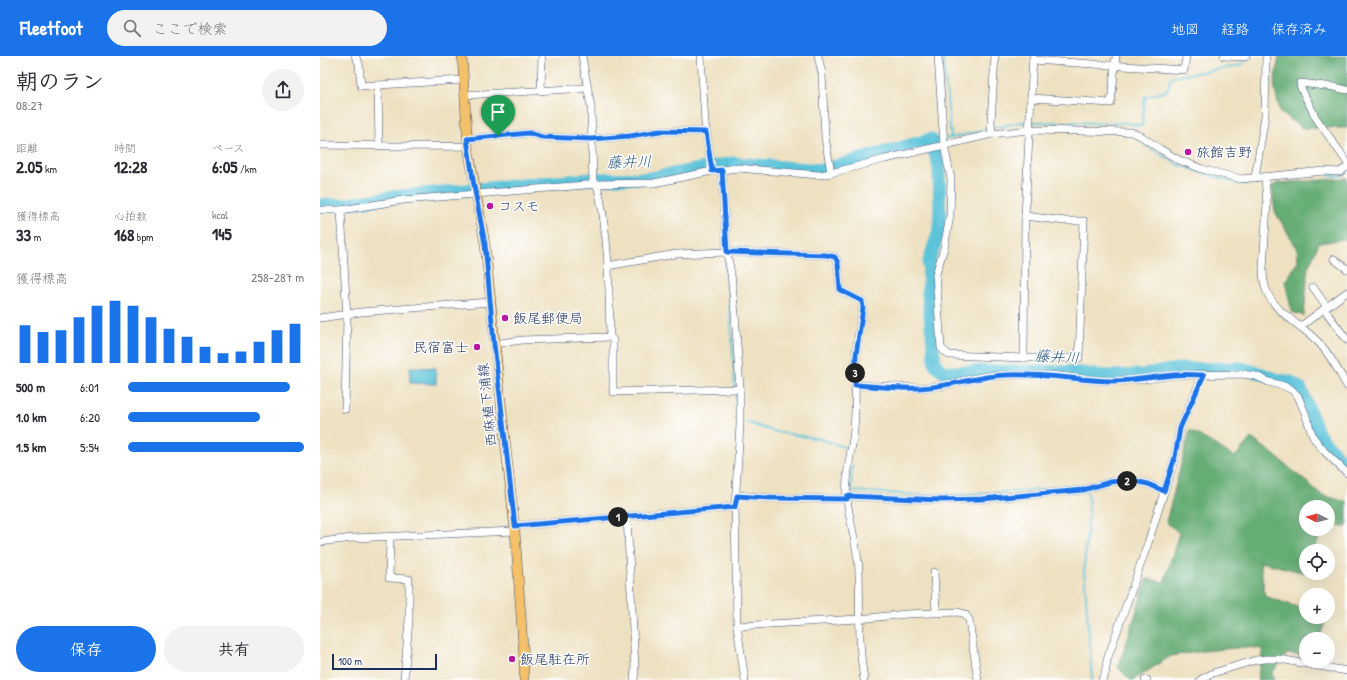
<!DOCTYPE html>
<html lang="ja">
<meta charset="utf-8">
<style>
:root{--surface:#fff;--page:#f2f2f3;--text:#2b2b33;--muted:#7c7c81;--accent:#1a73e8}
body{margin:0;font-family:"Patrick Hand","Klee One",sans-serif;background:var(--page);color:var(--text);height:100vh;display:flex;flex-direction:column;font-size:15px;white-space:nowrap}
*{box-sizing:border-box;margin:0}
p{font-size:13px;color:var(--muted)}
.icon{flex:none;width:22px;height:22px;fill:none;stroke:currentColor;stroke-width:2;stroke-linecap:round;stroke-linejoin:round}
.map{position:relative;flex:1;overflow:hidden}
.drawer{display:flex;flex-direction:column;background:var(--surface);width:320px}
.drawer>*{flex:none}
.needle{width:26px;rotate:276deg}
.buttons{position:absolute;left:979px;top:444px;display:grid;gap:8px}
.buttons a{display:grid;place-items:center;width:36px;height:36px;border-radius:50%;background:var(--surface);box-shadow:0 4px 16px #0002;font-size:20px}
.scale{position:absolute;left:12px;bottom:10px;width:105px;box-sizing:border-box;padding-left:4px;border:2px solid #1b2f5e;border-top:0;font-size:11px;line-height:14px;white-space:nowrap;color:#1b2f5e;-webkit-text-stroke:3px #fff;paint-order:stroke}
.pin{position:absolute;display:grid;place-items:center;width:34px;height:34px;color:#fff;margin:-41px -17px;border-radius:50% 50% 50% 0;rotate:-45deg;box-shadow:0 0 4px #0007}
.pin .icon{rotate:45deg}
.km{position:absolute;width:20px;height:20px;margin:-10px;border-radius:50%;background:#222;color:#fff;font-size:11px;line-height:20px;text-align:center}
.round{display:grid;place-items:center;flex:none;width:42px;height:42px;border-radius:21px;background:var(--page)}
.overview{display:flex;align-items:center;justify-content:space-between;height:68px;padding:0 16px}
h1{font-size:22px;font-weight:800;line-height:30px}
.stats{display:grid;grid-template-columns:repeat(3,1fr);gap:6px;height:68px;padding:4px 16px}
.stats div{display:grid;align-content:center}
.stats b{font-size:17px;font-weight:800}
.stats small{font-size:11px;font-weight:400}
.stats p{font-size:11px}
.chart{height:112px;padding:8px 16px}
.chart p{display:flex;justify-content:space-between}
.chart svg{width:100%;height:72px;margin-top:4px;stroke:var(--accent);stroke-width:6}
.button{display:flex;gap:8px;margin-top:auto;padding:8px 16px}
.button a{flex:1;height:46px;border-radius:24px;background:var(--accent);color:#fff;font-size:16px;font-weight:800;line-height:46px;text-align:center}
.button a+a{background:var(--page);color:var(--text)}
ul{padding:0 16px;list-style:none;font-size:13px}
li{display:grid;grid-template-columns:64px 48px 1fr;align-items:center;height:30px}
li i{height:10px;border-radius:5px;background:var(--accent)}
header{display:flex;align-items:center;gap:24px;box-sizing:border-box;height:56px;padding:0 20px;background:var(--accent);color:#fff}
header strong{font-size:19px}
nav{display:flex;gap:22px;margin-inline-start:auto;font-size:14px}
.search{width:280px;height:36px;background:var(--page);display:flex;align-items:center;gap:10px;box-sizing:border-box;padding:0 14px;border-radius:22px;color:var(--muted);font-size:15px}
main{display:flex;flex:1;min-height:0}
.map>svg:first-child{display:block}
.forest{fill:#65ac74;stroke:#406e69}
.water{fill:#5cc3d9;stroke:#3c799c}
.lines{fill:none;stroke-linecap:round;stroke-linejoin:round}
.stream{stroke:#5cc3d9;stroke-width:2}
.river{stroke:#5cc3d9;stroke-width:13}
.minor-casing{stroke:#3b4a6d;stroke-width:8}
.major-casing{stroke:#3b4a6d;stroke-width:10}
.minor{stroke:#fff;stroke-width:7}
.major{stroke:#f4c16a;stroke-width:9}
.route-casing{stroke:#fff;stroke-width:8}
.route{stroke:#1a73e8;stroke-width:5}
.poi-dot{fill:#b5179e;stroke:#fff;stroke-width:1.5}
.labels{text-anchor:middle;stroke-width:3;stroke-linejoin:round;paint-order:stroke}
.poi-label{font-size:14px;fill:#1b2f5e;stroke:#fff;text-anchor:start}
.street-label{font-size:14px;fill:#1b2f5e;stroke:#fff}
.water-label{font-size:15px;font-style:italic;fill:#2e5b83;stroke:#fff}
</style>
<header>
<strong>Fleetfoot</strong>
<div class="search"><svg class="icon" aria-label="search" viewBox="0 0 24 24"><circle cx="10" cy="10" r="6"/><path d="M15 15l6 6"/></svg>ここで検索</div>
<nav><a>地図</a><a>経路</a><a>保存済み</a></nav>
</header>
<main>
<section class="drawer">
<div class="overview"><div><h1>朝のラン</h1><p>08:27</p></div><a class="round"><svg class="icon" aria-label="share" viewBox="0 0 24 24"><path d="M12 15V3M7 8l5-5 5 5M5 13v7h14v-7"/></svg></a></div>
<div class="stats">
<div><p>距離</p><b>2.05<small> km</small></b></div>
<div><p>時間</p><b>12:28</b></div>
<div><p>ペース</p><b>6:05<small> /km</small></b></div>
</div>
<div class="stats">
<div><p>獲得標高</p><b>33<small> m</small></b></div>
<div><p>心拍数</p><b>168<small> bpm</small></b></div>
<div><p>kcal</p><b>145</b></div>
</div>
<div class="chart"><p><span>獲得標高</span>258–287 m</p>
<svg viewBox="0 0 160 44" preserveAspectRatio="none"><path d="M5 44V21M15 44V25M25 44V24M35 44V16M45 44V9M55 44V6M65 44V9M75 44V16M85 44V23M95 44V28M105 44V34M115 44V38M125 44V37M135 44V31M145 44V24M155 44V20"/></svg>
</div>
<ul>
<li><b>500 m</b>6:01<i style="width:92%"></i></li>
<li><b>1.0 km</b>6:20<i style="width:75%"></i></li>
<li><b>1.5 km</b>5:54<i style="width:100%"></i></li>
</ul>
<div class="button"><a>保存</a><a>共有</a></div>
</section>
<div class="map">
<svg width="1027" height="624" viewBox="0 0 1027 624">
<rect width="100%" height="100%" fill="#fff"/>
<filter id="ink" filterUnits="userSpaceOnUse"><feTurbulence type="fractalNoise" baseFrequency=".025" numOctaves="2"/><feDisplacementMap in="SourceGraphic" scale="8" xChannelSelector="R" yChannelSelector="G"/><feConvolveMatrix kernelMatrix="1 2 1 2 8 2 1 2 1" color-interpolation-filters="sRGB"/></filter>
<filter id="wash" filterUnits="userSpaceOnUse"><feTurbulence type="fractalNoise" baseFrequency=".012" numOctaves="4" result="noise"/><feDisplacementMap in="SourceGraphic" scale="16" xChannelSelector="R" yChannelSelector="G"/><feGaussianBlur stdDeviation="0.9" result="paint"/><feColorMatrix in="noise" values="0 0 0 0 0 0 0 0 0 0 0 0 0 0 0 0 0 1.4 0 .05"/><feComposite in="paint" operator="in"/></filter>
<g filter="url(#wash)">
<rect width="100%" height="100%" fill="#eee1c1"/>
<!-- forest -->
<g class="forest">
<path d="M959,0h68v72h-45l-22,-16 -6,-27z"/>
<path d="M1027,122v61l-28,4 -11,25 -4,48 -12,-4 -7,-30 13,-21 -1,-13 -22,-36 -3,-26 6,-3z"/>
<path d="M870,374l45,27 16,-19 21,15 50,42 25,7v25l-19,-4v-16h-22v22h16l-8,22h-8v22l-46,-11 5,34 41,14v7h21l-8,22h-13v17l-19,-2 -15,19 2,7h-17l6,-31 -16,-2 -44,4 -32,5 -38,24h-3l-12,-12 29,-89 17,3 15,-49 -13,-11z"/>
</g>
<!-- water -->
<path class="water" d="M90,311l26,1v16l-26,-1z"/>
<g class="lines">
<!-- stream -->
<g class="stream">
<path d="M623,0l8,82"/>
<path d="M673,72l29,-6 104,1 16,3 3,-29 22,-6 4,-14 68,-11 12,-10"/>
<path d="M611,83l20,-1 38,-9"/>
<path d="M824,88l19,12 16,9 61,19 17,-1"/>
<path d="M1008,119l12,1 7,-4"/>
<path d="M951,124l19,-2"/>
<path d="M405,205l5,43 7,115"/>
<path d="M426,366l26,9 48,8 27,9"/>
<path d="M532,408l-1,27 86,5 144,-9"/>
<path d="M765,435l3,3 1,15 -5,60 8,111"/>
</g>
<!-- river -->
<g class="river">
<path d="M614,94l5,17 1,60 -11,34 -1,33 7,70 8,8 83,-1 48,1 30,4 39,-1 34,-6 64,-1 22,6 13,5 15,3 10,7 18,46 28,32"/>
<path d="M0,149h22l57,-9 191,-17 61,-1 82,-15 89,7 109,-31 1,4"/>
</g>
</g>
</g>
<g filter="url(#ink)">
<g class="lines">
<defs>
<g id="minor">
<path d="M35,0l4,7 2,23 102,-6"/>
<path d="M262,0l9,51 2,77"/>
<path d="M381,0l4,68 7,47"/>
<path d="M498,0l4,18 3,63 6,36"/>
<path d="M618,0l6,89 7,34 -1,37 -6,32 -8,26 5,74 8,7 75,3h55l5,-137h-19l-40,-5"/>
<path d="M904,0l21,1 1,-1"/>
<path d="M713,4l151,10 2,-14"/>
<path d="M58,29l1,60"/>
<path d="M1027,34l-13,-3 -34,-4 1,5 15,30 31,44"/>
<path d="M221,35l1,-35"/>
<path d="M144,39l124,-7"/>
<path d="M711,42l80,5 5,-47"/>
<path d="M672,78l-1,-12 4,-66"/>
<path d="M147,83l62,-6 13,4 49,2 39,-3 30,-5 46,1"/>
<path d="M0,89c49,0 99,2 148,1"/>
<path d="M402,114l5,82 4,22 4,40 5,75v36l-5,82 2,119 8,54"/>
<path d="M945,121l2,27 -4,64c0,8 1,17 4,24 9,22 38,35 53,52 11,12 19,28 27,42"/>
<path d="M935,122l10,-62 1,-60"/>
<path d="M277,128c12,49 12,103 13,153l3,3v52l127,-3"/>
<path d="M0,154h21l62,-10 194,-16 57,-1 58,-12 26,-3 81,7 12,-2 54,-14 107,-25 37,-4 102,2 10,4 19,13 19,11 23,9 39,10 83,-8 16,1 7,-5"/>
<path d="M21,154l6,108 -2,91"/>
<path d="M1014,203l13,10"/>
<path d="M287,210l69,-12 51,-2 99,3 9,2 3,6 2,27 22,11 1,7c-2,15 -6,32 -7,48 -2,27 1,55 -3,82 -3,20 -8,40 -6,60 2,25 11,48 12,73 1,37 -1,72 5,109"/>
<path d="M993,231l14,20"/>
<path d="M1004,253l23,31"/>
<path d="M0,262l41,-6 129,-10"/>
<path d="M981,270l46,-34"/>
<path d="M174,288l28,-4 88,-3"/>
<path d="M704,302l1,-142 8,-160"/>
<path d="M535,329l64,3 21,-2 46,-10 21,-1h43l43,5 21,1 31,-2 29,-4 68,-1 14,2 13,6 15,4 8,4 6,6 7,17 8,24 11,14 23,22"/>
<path d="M417,439l33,3 77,1"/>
<path d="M527,440l94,4 40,-1 102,-9 27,-8 21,-2 17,4 16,7"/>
<path d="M307,461l8,151 -1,12"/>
<path d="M195,470l220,-19"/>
<path d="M70,481l-1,41 20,1v41l-5,60"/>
<path d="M0,486l33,-4 162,-7"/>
<path d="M614,516l2,40"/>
<path d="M417,570l122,-7 47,-5 52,-2 7,2 4,6 9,60"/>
<path d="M782,624l3,-5 2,-15 41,-117 27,-86 5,-29 23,-53"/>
<path d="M825,624h2"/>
<path d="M880,624l13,-7 43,-13 10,-1h13l68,12"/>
</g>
<path id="major" d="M142,0l6,90 17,98 17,168 13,119 9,128v21"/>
</defs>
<!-- minor casing -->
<use href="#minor" class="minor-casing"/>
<!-- major casing -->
<use href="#major" class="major-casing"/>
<!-- minor -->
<use href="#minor" class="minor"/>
<!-- major -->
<use href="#major" class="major"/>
</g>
</g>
<g class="lines" filter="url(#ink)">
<defs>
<path id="route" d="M340,75l46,1 6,39 10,-1 5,82 99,3 9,2 3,6 2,27 22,11 1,7 -7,47 -1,30c21,1 43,4 64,3 30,-1 58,-12 87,-13 36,-2 71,5 106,6 21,0 41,-4 61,-6 10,-1 21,0 31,0l-24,53 -5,29 -11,34 -16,-7 -17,-4 -21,2 -27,8 -101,9 -41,1 -94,-4v3l-77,-1 -33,-2 -2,11 -220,19 -21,-182 -9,-100 -11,-58 -7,-47 62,-6 13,4 49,2 39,-3z"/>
</defs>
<!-- route casing -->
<use href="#route" class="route-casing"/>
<!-- route -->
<use href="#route" class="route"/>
</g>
<!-- markers -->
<g class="poi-dot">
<circle cx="868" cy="96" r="4"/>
<circle cx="170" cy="150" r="4"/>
<circle cx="185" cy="262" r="4"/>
<circle cx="157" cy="291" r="4"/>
<circle cx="192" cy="603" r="4"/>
</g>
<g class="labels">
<!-- poi labels -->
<g class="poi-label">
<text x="876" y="101">旅館吉野</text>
<text x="178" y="155">コスモ</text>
<text x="193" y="267">飯尾郵便局</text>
<text x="149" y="296" text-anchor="end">民宿富士</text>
<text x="200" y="608">飯尾駐在所</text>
</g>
<!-- street labels -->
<g class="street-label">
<text transform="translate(167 349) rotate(-96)" y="5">西麻植下浦線</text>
</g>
<!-- water labels -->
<g class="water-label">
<text transform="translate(309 106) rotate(-2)" y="5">藤井川</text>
<text transform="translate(737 301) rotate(3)" y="5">藤井川</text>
</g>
</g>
</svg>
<div class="buttons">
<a><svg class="needle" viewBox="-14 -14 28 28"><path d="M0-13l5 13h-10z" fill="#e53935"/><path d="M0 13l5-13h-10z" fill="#7c7c81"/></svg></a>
<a><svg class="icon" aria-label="locate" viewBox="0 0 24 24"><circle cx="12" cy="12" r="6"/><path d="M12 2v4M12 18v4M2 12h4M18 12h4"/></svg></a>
<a>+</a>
<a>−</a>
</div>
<div class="scale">100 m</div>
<div class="pin" style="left:178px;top:80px;background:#1e9e55"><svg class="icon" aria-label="arrive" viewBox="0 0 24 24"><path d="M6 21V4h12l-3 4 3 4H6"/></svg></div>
<b class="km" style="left:298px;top:461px">1</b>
<b class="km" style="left:807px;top:425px">2</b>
<b class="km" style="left:535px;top:317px">3</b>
</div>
</main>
